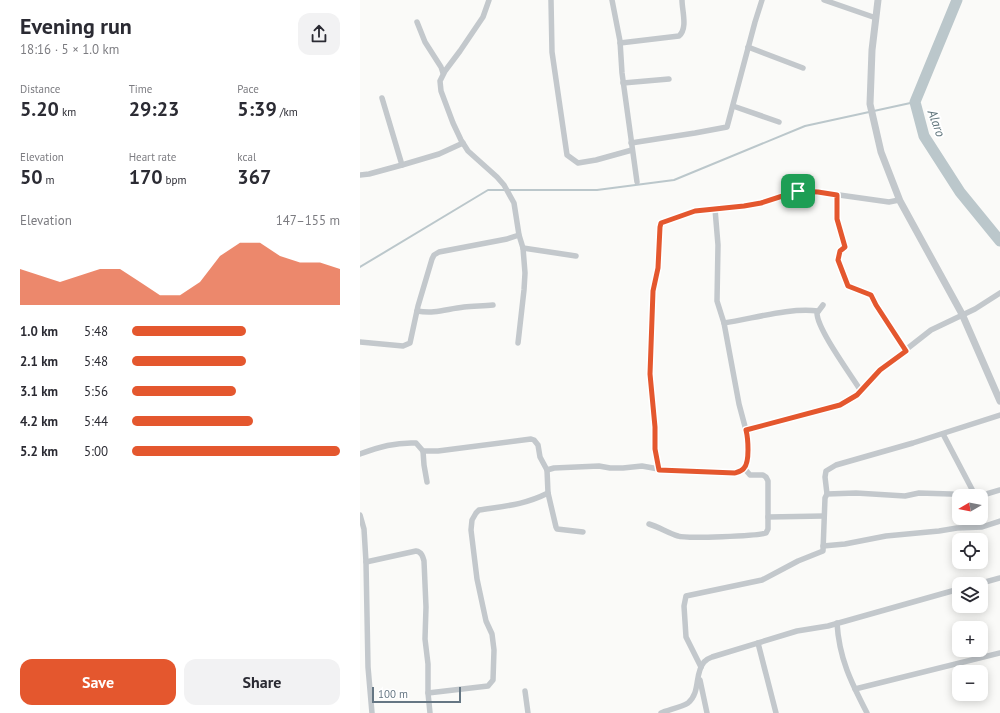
<!DOCTYPE html>
<meta charset="utf-8">
<style>
:root{--surface:#fff;--page:#f2f2f3;--text:#2b2b33;--muted:#7c7c81;--accent:#e4572e}
body{margin:0;font-family:"PT Sans",sans-serif;background:var(--page);color:var(--text);height:100vh;display:flex;flex-direction:column;font-size:15px;white-space:nowrap}
*{box-sizing:border-box;margin:0}
p{font-size:13px;color:var(--muted)}
.icon{flex:none;width:22px;height:22px;fill:none;stroke:currentColor;stroke-width:2;stroke-linecap:round;stroke-linejoin:round}
.map{position:relative;flex:1;overflow:hidden}
.details{display:flex;flex-direction:column;background:var(--surface);width:360px}
.details>*{flex:none}
.needle{width:26px;rotate:260deg}
.controls{position:absolute;left:592px;top:489px;display:grid;gap:8px}
.controls a{display:grid;place-items:center;width:36px;height:36px;border-radius:8px;background:var(--surface);box-shadow:0 2px 10px #0003;font-size:20px}
.scale{position:absolute;left:12px;bottom:10px;width:89px;box-sizing:border-box;padding-left:4px;border:2px solid #657683;border-top:0;font-size:11px;line-height:14px;white-space:nowrap;color:#657683;-webkit-text-stroke:3px #fff;paint-order:stroke}
.pin{position:absolute;display:grid;place-items:center;width:34px;height:34px;color:#fff;margin:-17px;border-radius:8px;box-shadow:0 2px 6px #0006}
.round{display:grid;place-items:center;flex:none;width:42px;height:42px;border-radius:12px;background:var(--page)}
.summary{display:flex;align-items:center;justify-content:space-between;height:68px;padding:0 20px}
h1{font-size:22px;font-weight:800;line-height:30px}
.figures{display:grid;grid-template-columns:repeat(3,1fr);gap:6px;height:68px;padding:4px 20px}
.figures div{display:grid;align-content:center}
.figures b{font-size:20px;font-weight:800}
.figures small{font-size:11px;font-weight:400}
.figures p{font-size:11px}
.chart{height:112px;padding:8px 20px}
.chart p{display:flex;justify-content:space-between}
.chart svg{width:100%;height:72px;margin-top:4px;fill:var(--accent);opacity:.7}
.primary-button{display:flex;gap:8px;margin-top:auto;padding:8px 20px}
.primary-button a{flex:1;height:46px;border-radius:12px;background:var(--accent);color:#fff;font-size:16px;font-weight:800;line-height:46px;text-align:center}
.primary-button a+a{background:var(--page);color:var(--text)}
ul{padding:0 20px;list-style:none;font-size:13px}
li{display:grid;grid-template-columns:64px 48px 1fr;align-items:center;height:30px}
li i{height:10px;border-radius:5px;background:var(--accent)}
main{display:flex;flex:1;min-height:0}
.map>svg:first-child{display:block}
.lines{fill:none;stroke-linecap:round;stroke-linejoin:round}
.stream{stroke:#bbc7cb;stroke-width:2}
.river{stroke:#bbc7cb;stroke-width:11}
.minor{stroke:#c3c8cc;stroke-width:5.5}
.tertiary{stroke:#c3c8cc;stroke-width:7}
.route-casing{stroke:#fff;stroke-width:8}
.route{stroke:#e4572e;stroke-width:5}
.labels{text-anchor:middle;stroke-width:4;stroke-linejoin:round;paint-order:stroke}
.water-label{font-size:13px;font-style:italic;fill:#60757c;stroke:#fff}
</style>
<main>
<section class="details">
<div class="summary"><div><h1>Evening run</h1><p>18:16 · 5 × 1.0 km</p></div><a class="round"><svg class="icon" aria-label="share" viewBox="0 0 24 24"><path d="M12 15V3M7 8l5-5 5 5M5 13v7h14v-7"/></svg></a></div>
<div class="figures">
<div><p>Distance</p><b>5.20<small> km</small></b></div>
<div><p>Time</p><b>29:23</b></div>
<div><p>Pace</p><b>5:39<small> /km</small></b></div>
</div>
<div class="figures">
<div><p>Elevation</p><b>50<small> m</small></b></div>
<div><p>Heart rate</p><b>170<small> bpm</small></b></div>
<div><p>kcal</p><b>367</b></div>
</div>
<div class="chart"><p><span>Elevation</span>147–155 m</p>
<svg viewBox="0 0 160 44" preserveAspectRatio="none"><path d="M0 44V22L10 26L20 30L30 26L40 22L50 22L60 30L70 38L80 38L90 30L100 14L110 6L120 6L130 14L140 18L150 18L160 22V44z"/></svg>
</div>
<ul>
<li><b>1.0 km</b>5:48<i style="width:55%"></i></li>
<li><b>2.1 km</b>5:48<i style="width:55%"></i></li>
<li><b>3.1 km</b>5:56<i style="width:50%"></i></li>
<li><b>4.2 km</b>5:44<i style="width:58%"></i></li>
<li><b>5.2 km</b>5:00<i style="width:100%"></i></li>
</ul>
<div class="primary-button"><a>Save</a><a>Share</a></div>
</section>
<div class="map">
<svg width="640" height="713" viewBox="0 0 640 713">
<rect width="100%" height="100%" fill="#fafaf8"/>
<g class="lines">
<!-- stream -->
<path class="stream" d="M0,267l128,-77h109l77,-10 131,-54 110,-24"/>
<!-- river -->
<path class="river" d="M597,0l-42,102 9,34 36,56 40,49"/>
<!-- minor -->
<g class="minor">
<path d="M129,0l-6,17 -23,34 -15,20 -5,10 1,10 12,32 8,17 7,11 29,26 7,8 10,18 5,32 4,13 2,25 -1,17 -6,53"/>
<path d="M191,0l1,52 15,103 11,8 18,-3 36,-10"/>
<path d="M252,0l8,41 2,32 15,109"/>
<path d="M464,0l52,18"/>
<path d="M57,22l8,20 16,25 2,6"/>
<path d="M260,43l59,-7c9,-8 3,-25 3,-36"/>
<path d="M388,47l55,21"/>
<path d="M263,83l46,-4"/>
<path d="M22,98l20,67 37,-11 24,-11"/>
<path d="M373,106l46,16"/>
<path d="M271,143l64,-10 32,-6 28,-105 7,-22"/>
<path d="M0,175l9,-1 33,-9"/>
<path d="M477,195v24l8,28 -5,4 -2,9 10,25 23,10 5,10 30,46"/>
<path d="M163,248l53,8"/>
<path d="M463,305l-6,8c0,16 34,62 44,78"/>
<path d="M57,311c19,3 29,-2 47,-4 10,-1 20,-1 29,-2"/>
<path d="M364,323c28,-4 66,-16 94,-12"/>
<path d="M0,342l43,4 7,-3 8,-37 14,-47 2,-4 5,-3 68,-13 12,-4"/>
<path d="M386,430l94,-25 17,-10 23,-25 51,-40 44,-21 25,-16"/>
<path d="M583,434l32,61"/>
<path d="M63,451l1,14 3,17"/>
<path d="M0,454c19,-7 36,-12 56,-11l7,8h15l93,-12 3,1 4,5 2,12 7,13 1,23 8,34 1,2 26,3"/>
<path d="M299,469l-4,-20v-22l-5,-53 3,-83 5,-23 2,-36 1,-9 34,-12 49,-5 17,-3 37,-12 20,1 71,10 10,-2"/>
<path d="M187,470l7,-2 45,-2 11,2h13l19,-2 22,4 71,3 9,-5 3,-5v-29l-8,-30 -15,-81 -7,-22 1,-56 -3,-36"/>
<path d="M467,494l-2,-17 1,-6 10,-6 77,-22 87,-28"/>
<path d="M0,515l4,14 2,33 2,105 4,46"/>
<path d="M408,517l56,-1"/>
<path d="M289,524c10,3 19,9 29,12 8,3 80,0 88,-3l2,-4v-48l-2,-4 -3,-2h-13l-6,-7"/>
<path d="M463,546l22,-2 41,-8 53,-5 18,-3 25,-1 18,-6"/>
<path d="M6,562l50,-11c6,1 7,6 8,10l2,46 -1,32 3,25v29l2,20"/>
<path d="M618,584l22,-6"/>
<path d="M477,623c2,35 14,59 30,90"/>
<path d="M398,643l18,70"/>
<path d="M341,667l-15,-30 -2,-31 2,-10 76,-16 36,-19 25,-10 2,-53 2,-4 29,-1 49,3 14,-3 64,2 17,-5"/>
<path d="M340,680l7,33"/>
<path d="M495,689l145,-36"/>
<path d="M165,691l3,22"/>
<path d="M68,693l60,-7 5,-6 1,-30 -2,-16 -6,-13 -9,-42 -6,-49 1,-10 4,-7 3,-3c26,-4 45,-5 69,-17"/>
<path d="M301,713c7,-3 21,-6 27,-10 13,-11 6,-29 16,-41 2,-2 5,-4 8,-5l85,-26 31,-5 131,-37"/>
</g>
<!-- tertiary -->
<path class="tertiary" d="M518,0l-6,50 -2,54 11,48 19,49 62,113 38,87"/>
</g>
<g class="lines">
<defs>
<path id="route" d="M438,191l20,1 19,3v24l8,28 -5,4 -2,9 10,26 23,9 5,10 30,46 -26,19 -23,25 -17,10 -94,25c2,8 4,32 -2,38 -2,3 -6,4 -9,5l-76,-3 -4,-21v-22l-5,-53 3,-83 5,-23 2,-41 1,-4 34,-12 49,-5 17,-3z"/>
</defs>
<!-- route casing -->
<use href="#route" class="route-casing"/>
<!-- route -->
<use href="#route" class="route"/>
</g>
<g class="labels">
<!-- water labels -->
<g class="water-label">
<text transform="translate(577 123) rotate(70)" y="5">Alaro</text>
</g>
</g>
</svg>
<div class="controls">
<a><svg class="needle" viewBox="-14 -14 28 28"><path d="M0-13l5 13h-10z" fill="#e53935"/><path d="M0 13l5-13h-10z" fill="#7c7c81"/></svg></a>
<a><svg class="icon" aria-label="locate" viewBox="0 0 24 24"><circle cx="12" cy="12" r="6"/><path d="M12 2v4M12 18v4M2 12h4M18 12h4"/></svg></a>
<a><svg class="icon" aria-label="layers" viewBox="0 0 24 24"><path d="M12 4l9 5-9 5-9-5zM3 14l9 5 9-5"/></svg></a>
<a>+</a>
<a>−</a>
</div>
<div class="scale">100 m</div>
<div class="pin" style="left:438px;top:191px;background:#1e9e55"><svg class="icon" aria-label="arrive" viewBox="0 0 24 24"><path d="M6 21V4h12l-3 4 3 4H6"/></svg></div>
</div>
</main>
